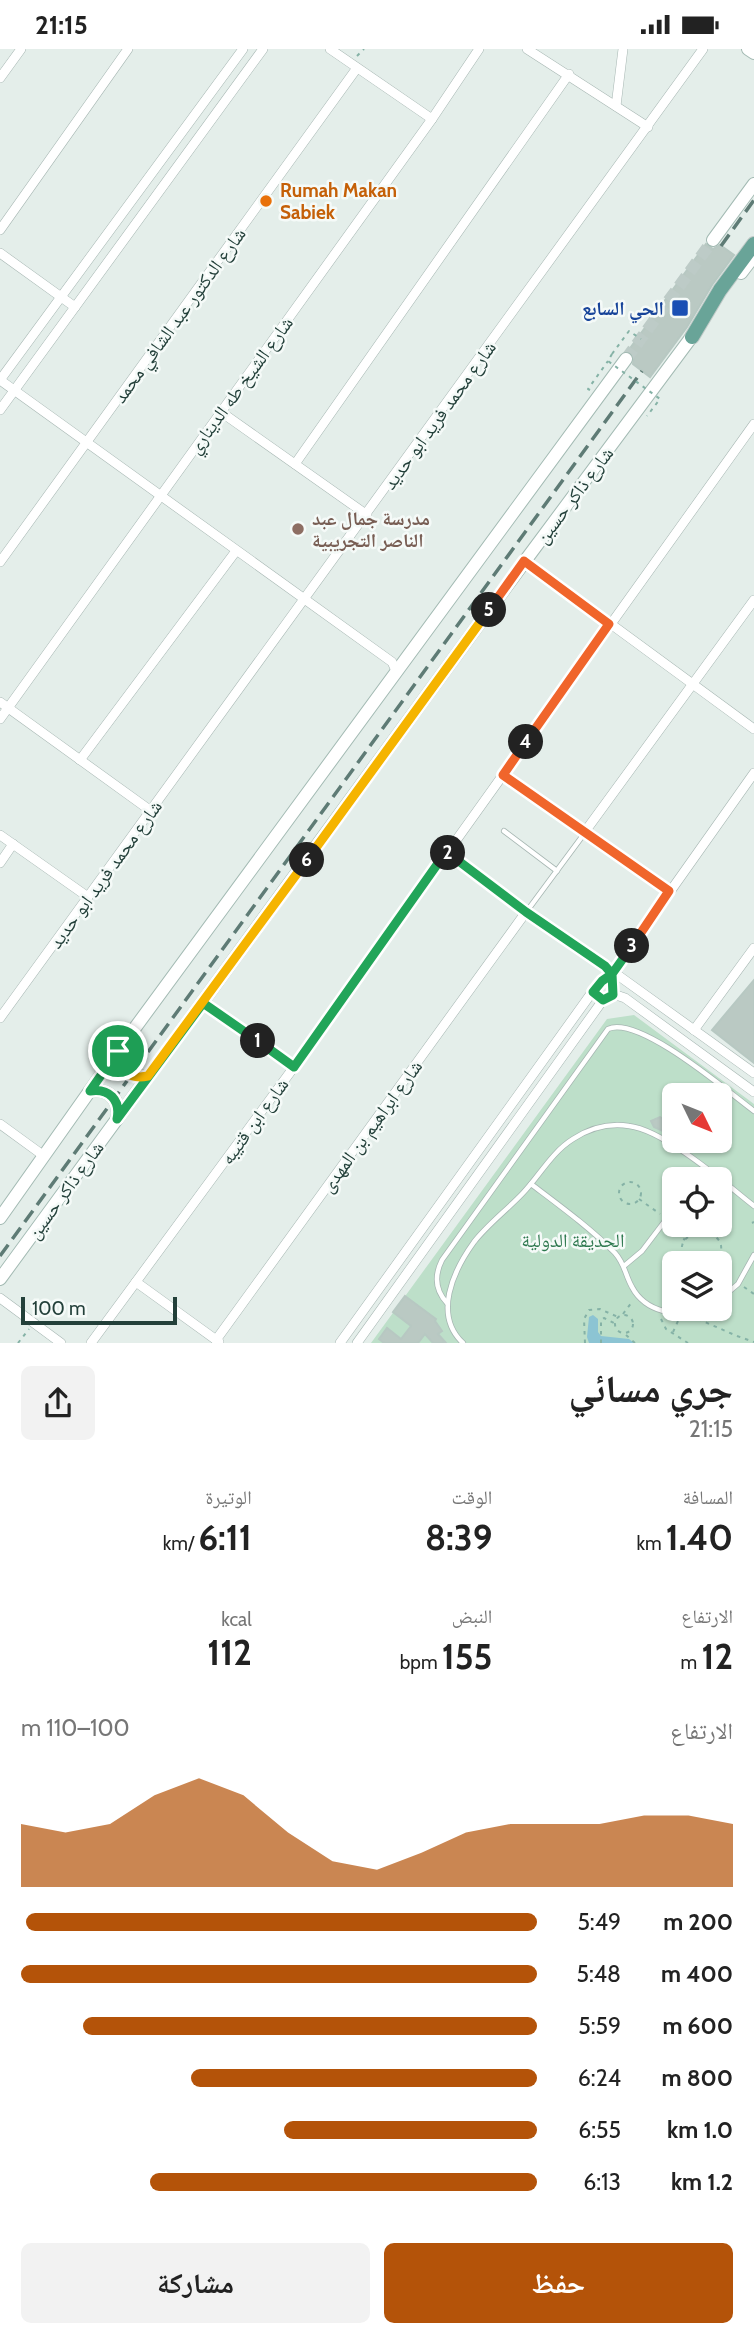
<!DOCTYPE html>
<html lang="ar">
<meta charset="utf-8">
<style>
:root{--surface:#fff;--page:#f2f2f2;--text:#222;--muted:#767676;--accent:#b45309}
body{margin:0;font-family:Cabin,"Noto Naskh Arabic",sans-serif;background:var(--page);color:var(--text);direction:rtl;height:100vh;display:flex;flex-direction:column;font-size:26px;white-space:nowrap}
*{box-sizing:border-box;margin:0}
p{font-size:23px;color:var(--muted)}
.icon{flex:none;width:38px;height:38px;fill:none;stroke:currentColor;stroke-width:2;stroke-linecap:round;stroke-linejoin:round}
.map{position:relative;height:1294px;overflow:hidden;direction:ltr}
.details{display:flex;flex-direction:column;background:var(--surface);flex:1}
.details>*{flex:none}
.needle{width:46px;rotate:133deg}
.fabs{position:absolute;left:662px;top:1034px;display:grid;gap:14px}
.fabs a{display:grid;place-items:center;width:70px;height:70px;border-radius:10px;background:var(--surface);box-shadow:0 2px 5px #0004;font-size:35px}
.scale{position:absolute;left:21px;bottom:18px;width:156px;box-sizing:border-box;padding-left:7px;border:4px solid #23403a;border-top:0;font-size:19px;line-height:24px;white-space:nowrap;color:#23403a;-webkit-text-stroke:5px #f5faf8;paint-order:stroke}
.pin{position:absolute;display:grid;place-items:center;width:60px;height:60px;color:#fff;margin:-30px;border:4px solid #fff;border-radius:50%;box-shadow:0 2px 7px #0007}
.km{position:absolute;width:35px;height:35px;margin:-18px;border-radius:50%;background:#222;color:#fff;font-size:19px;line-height:35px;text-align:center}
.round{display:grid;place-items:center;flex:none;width:74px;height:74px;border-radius:10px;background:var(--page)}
.overview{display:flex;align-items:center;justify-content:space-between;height:119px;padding:0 21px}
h1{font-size:38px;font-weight:700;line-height:52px}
.figures{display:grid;grid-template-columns:repeat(3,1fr);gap:10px;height:119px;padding:7px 21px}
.figures div{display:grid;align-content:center}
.figures b{font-size:35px;font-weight:700}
.figures small{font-size:19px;font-weight:400}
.figures p{font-size:19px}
.chart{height:196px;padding:14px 21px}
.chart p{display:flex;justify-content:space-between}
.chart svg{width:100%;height:126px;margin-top:7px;fill:var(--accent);opacity:.7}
.action{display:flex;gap:14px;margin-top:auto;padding:14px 21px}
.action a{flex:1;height:80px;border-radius:10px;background:var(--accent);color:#fff;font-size:28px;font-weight:700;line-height:80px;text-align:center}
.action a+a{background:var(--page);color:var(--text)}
ul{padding:0 21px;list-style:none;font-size:23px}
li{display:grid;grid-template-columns:112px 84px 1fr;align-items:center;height:52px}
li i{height:18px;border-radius:9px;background:var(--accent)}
.status{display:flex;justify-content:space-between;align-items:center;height:49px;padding:0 35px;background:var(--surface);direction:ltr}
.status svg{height:19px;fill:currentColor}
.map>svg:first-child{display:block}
.green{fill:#bddfc9;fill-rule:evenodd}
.water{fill:#8cc4d3}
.building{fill:#bac9c3;stroke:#b7c8c2;stroke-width:2}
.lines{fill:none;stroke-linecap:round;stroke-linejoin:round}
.secondary-tunnel{stroke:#bdcbc7;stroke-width:12;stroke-dasharray:12 6;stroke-linecap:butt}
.lane-casing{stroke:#a6b6b2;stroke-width:6}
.street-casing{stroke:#a6b6b2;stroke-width:10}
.secondary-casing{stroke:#a3bab3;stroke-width:14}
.primary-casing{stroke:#c1cac8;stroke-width:16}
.path{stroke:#85b2a6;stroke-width:2;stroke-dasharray:3.5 5;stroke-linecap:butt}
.lane{stroke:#fff;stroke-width:4.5}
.street{stroke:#fff;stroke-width:9}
.secondary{stroke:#fff;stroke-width:12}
.primary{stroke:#69a498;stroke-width:14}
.rail{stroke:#5e7b75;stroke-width:3.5;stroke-dasharray:14 7;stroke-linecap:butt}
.path-bridge{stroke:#85b2a6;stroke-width:2;stroke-dasharray:3.5 5;stroke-linecap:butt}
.split-1-casing{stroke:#fff;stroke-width:14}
.split-2-casing{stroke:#fff;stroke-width:14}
.split-3-casing{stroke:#fff;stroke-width:14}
.split-4-casing{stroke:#fff;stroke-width:14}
.split-5-casing{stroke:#fff;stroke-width:14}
.split-6-casing{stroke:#fff;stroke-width:14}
.split-7-casing{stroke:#fff;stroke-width:14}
.split-1{stroke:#22a559;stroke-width:9}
.split-2{stroke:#22a559;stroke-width:9}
.split-3{stroke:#22a559;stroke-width:9}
.split-4{stroke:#f0652b;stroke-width:9}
.split-5{stroke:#f0652b;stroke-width:9}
.split-6{stroke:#f5b400;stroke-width:9}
.split-7{stroke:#f5b400;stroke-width:9}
.food-dot{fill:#e8710a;stroke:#f5faf8;stroke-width:2.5}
.transit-dot{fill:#1a4fb4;stroke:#f5faf8;stroke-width:2.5}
.education-dot{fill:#8d6e63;stroke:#f5faf8;stroke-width:2.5}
.labels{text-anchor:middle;stroke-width:5;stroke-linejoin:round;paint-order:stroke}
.food-label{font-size:19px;font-weight:bold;fill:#c56008;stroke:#f5faf8;text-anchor:start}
.transit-label{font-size:19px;font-weight:bold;fill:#164399;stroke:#f5faf8;text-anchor:end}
.street-label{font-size:19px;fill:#23403a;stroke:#f5faf8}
.education-label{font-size:19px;font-weight:bold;fill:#785e54;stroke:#f5faf8;text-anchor:start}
.park-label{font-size:19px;fill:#2d784e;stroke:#f5faf8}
</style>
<div class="status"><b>21:15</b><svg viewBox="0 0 49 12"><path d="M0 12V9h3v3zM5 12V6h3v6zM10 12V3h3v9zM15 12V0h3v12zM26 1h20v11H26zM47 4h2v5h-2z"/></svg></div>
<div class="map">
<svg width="754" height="1294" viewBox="0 0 754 1294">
<rect width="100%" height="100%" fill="#e4eeea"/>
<!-- green -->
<path class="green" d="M634,966l120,89v239h-383l236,-324zM674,1046h45v46h-45zM674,1130h45v46h-45zM674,1214h45v46h-45z"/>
<!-- water -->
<path class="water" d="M593,1266l5,4v13l3,4 28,3 5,4h-45l-2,-6 2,-20z"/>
<!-- building -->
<g class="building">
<path d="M706,195l7,5 7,-4 14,10 -22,30 -25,42 -37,50 -17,-13 1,-8 -6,-5z"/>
<path d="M754,931v83l-42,-33z"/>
<path d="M660,1068l9,5 2,8 -6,2 -11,-5 -3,-6z"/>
<path d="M405,1247l31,23 -1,2 7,10 -4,3 8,9h-13l-8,-9 -7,9h-34l-5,-4 8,-11 14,11 10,-13 -18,-14z"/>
</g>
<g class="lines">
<!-- secondary-tunnel -->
<path class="secondary-tunnel" d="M626,310l87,-119"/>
<defs>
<g id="lane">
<path d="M504,782l53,40"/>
<path d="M527,862l57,-77"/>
<path d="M696,1130l8,-11"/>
<path d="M531,1135c29,22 58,43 84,69 10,11 10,22 17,34 13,25 47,32 72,22"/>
<path d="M624,1217l18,-15 32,-42"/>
<path d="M719,1251l19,-16 16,-29"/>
<path d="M447,1254c-12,-13 -13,-27 -5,-43l166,-231c31,-14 119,62 146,82"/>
<path d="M463,1294c-30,-28 -10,-72 11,-101 14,-18 33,-32 49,-49 17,-18 29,-41 50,-54 17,-11 37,-16 56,-13 35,4 96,57 125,80"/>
</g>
<g id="street">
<path d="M330,0l102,70"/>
<path d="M527,0l121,78"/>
<path d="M0,29l21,-29"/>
<path d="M616,57l7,-57"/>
<path d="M0,181l128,-181"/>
<path d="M0,204l75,54"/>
<path d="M0,331l392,282 5,11"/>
<path d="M0,331l243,-331"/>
<path d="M0,361l263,-361"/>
<path d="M221,363l146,103"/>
<path d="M295,415l274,-390"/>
<path d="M525,512l229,168"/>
<path d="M0,513l357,-494"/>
<path d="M0,653l151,109"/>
<path d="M0,670l432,-600 47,-70"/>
<path d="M80,711l156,-209"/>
<path d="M503,725l166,117"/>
<path d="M584,784l170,-233"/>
<path d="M0,786l88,62"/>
<path d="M446,803l80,60 79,54 7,8 7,2 135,97"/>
<path d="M0,814l13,-19"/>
<path d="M613,945l-1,-15 4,-11 138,-195"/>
<path d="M613,945l12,4 129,94"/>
<path d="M203,954l91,64"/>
<path d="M0,969l703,-969"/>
<path d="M694,981l60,-82"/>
<path d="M0,1075l44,32"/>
<path d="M136,1233l83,60"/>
<path d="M0,1249l61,45"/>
<path d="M216,1291l310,-428"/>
<path d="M91,1294l203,-276 460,-643"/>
<path d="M340,1294l258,-359 14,-10"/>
<path d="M357,1294l246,-343 10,-6"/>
</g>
<g id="secondary">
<path d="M748,0l6,4"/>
<path d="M713,191l41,-56"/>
<path d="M741,224l13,-17"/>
<path d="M118,1002c0,19 11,28 30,25"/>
<path d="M90,1042c19,-3 31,9 27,28"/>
<path d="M0,1169l118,-167 508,-692"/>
<path d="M0,1230l525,-718 171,-230"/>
</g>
<path id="primary" d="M692,288l28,-47 34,-46"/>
</defs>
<!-- lane casing -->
<use href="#lane" class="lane-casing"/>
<!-- street casing -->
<use href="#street" class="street-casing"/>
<!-- secondary casing -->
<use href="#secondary" class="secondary-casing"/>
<!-- primary casing -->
<use href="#primary" class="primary-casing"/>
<!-- path -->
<g class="path">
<path d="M357,7l7,-7"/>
<path d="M612,305l17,-23 12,8"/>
<path d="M590,341l-2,-1 20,-28"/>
<circle cx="630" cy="1144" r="11"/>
<path d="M639,1150l21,15"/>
<path d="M752,1174l2,-1"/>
<path d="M670,1179l15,12"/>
<path d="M687,1214c-26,-39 55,-41 29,0"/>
<path d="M719,1223l11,7"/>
<path d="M744,1238l10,7"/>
<path d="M623,1265l9,-12"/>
<circle cx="624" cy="1275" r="9"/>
<path d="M661,1270l5,10 22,14"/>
<path d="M698,1270l39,17 17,6"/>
<path d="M673,1283l5,-11"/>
<path d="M626,1286l9,8"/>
<path d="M18,1294l11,-14"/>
<path d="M585,1294l-1,-24 5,-9 11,-1 18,8"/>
<path d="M601,1294v-23l3,-2 10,5"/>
</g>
<!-- lane -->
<use href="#lane" class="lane"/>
<!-- street -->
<use href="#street" class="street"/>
<!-- secondary -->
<use href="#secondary" class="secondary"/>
<!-- primary -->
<use href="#primary" class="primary"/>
<!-- rail -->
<g class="rail">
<path d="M721,197l33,-46"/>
<path d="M0,1207l642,-885"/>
</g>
<!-- path-bridge -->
<path class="path-bridge" d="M612,305l-4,7 52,38 -13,17"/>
</g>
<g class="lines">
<defs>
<path id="split-1" d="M118,1002l-28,40c19,-3 31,9 27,28l86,-116 55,38"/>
<path id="split-2" d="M258,992l36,26 152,-215 2,1"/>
<path id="split-3" d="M448,804l78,59 79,54 7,8 1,21 -10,5 -10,-8 9,-11 10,-7 20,-28"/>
<path id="split-4" d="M526,693l-23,33 166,116 -37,55"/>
<path id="split-5" d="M489,561l35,-49 85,63 -83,118"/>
<path id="split-6" d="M307,811l182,-250"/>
<path id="split-7" d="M118,1002c0,19 11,29 30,25l159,-216"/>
</defs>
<!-- split-1 casing -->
<use href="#split-1" class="split-1-casing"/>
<!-- split-2 casing -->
<use href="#split-2" class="split-2-casing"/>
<!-- split-3 casing -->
<use href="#split-3" class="split-3-casing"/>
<!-- split-4 casing -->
<use href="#split-4" class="split-4-casing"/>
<!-- split-5 casing -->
<use href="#split-5" class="split-5-casing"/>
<!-- split-6 casing -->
<use href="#split-6" class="split-6-casing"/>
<!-- split-7 casing -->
<use href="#split-7" class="split-7-casing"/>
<!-- split-1 -->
<use href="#split-1" class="split-1"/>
<!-- split-2 -->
<use href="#split-2" class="split-2"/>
<!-- split-3 -->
<use href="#split-3" class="split-3"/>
<!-- split-4 -->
<use href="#split-4" class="split-4"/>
<!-- split-5 -->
<use href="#split-5" class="split-5"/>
<!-- split-6 -->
<use href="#split-6" class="split-6"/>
<!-- split-7 -->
<use href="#split-7" class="split-7"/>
</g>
<!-- markers -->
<circle class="food-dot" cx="266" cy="152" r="7"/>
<rect class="transit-dot" x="671" y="250" width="18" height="18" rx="3.5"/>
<circle class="education-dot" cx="298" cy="480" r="7"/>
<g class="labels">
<!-- food labels -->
<g class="food-label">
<text x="280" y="148">Rumah Makan<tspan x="280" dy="22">Sabiek</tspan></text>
</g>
<!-- transit labels -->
<g class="transit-label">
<text x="664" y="266">الحي السابع</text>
</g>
<!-- street labels -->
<g class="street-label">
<text transform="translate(179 266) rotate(-54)" y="7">شارع الدكتور عبد الشافي محمد</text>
<text transform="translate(240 336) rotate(-54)" y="7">شارع الشيخ طه الديناري</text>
<text transform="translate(439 366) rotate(-54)" y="7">شارع محمد فريد ابو حديد</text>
<text transform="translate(574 446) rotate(-53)" y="7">شارع ذاكر حسين</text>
<text transform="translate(105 825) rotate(-54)" y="7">شارع محمد فريد ابو حديد</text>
<text transform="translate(254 1072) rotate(-54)" y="7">شارع ابن قتيبه</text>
<text transform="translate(371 1077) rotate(-54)" y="7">شارع ابراهيم بن المهدى</text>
<text transform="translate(65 1141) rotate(-54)" y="7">شارع ذاكر حسين</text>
</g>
<!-- education labels -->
<g class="education-label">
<text x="312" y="476">مدرسة جمال عبد<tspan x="312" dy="22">الناصر التجريبية</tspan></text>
</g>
<!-- park labels -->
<g class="park-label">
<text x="573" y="1198">الحديقة الدولية</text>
</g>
</g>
</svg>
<div class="fabs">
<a><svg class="needle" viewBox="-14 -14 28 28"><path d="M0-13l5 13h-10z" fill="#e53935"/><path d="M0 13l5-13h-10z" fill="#767676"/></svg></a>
<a><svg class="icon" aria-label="locate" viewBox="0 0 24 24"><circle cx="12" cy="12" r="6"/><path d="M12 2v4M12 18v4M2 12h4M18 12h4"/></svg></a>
<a><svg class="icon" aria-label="layers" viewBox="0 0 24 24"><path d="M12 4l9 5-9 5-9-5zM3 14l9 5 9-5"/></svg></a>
</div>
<div class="scale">100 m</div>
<div class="pin" style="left:118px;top:1002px;background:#1e9e55"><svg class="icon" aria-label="arrive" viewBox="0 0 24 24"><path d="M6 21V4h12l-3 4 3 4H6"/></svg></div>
<b class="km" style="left:258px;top:992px">1</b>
<b class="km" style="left:448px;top:804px">2</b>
<b class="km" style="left:632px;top:897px">3</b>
<b class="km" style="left:526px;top:693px">4</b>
<b class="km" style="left:489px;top:561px">5</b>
<b class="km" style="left:307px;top:811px">6</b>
</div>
<section class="details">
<div class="overview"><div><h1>جري مسائي</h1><p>21:15</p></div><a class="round"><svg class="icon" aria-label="share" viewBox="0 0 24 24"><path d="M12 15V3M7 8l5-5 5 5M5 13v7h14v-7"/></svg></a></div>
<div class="figures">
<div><p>المسافة</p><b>1.40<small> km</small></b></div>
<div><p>الوقت</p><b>8:39</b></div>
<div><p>الوتيرة</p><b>6:11<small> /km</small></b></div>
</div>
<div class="figures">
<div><p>الارتفاع</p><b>12<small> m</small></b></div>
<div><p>النبض</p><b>155<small> bpm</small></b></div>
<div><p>kcal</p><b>112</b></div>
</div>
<div class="chart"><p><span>الارتفاع</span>100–110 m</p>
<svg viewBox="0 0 160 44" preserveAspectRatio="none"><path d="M0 44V22L10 25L20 22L30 12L40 6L50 12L60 25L70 35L80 38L90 32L100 25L110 22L120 22L130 22L140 19L150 19L160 22V44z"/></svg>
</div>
<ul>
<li><b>200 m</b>5:49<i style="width:99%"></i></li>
<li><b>400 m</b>5:48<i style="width:100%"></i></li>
<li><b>600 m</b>5:59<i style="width:88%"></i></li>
<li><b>800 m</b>6:24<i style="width:67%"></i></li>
<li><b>1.0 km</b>6:55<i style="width:49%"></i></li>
<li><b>1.2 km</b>6:13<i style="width:75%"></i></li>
</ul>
<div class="action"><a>حفظ</a><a>مشاركة</a></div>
</section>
